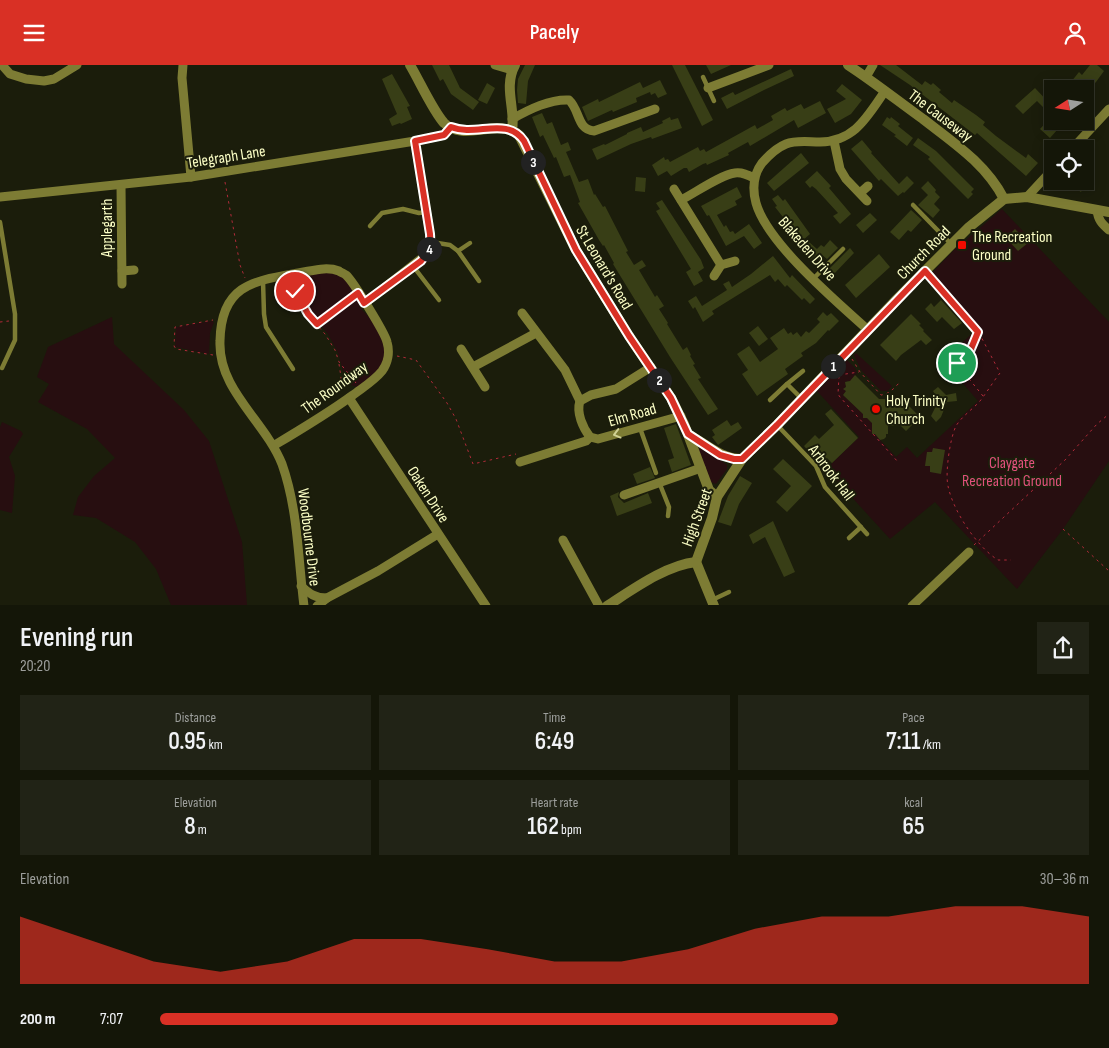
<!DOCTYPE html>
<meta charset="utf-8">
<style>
:root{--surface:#141608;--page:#212316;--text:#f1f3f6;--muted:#9d9f9c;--line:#333529;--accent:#d93025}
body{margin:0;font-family:"Sofia Sans Condensed",sans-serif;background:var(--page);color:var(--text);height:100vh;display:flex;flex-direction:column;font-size:19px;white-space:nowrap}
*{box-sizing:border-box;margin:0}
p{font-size:16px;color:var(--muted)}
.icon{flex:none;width:28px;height:28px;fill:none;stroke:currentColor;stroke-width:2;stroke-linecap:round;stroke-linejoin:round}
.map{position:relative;height:540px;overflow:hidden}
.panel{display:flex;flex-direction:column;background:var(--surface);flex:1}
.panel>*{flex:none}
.needle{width:32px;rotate:258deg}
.buttons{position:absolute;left:1044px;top:15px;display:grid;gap:10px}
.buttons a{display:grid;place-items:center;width:50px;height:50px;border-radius:0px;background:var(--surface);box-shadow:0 2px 12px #0003,0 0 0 1px var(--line);font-size:25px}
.pin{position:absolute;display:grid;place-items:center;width:42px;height:42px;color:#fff;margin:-21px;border:2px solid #fff;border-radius:50%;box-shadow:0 1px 5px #0007}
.km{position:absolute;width:25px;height:25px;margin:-12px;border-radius:50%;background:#222;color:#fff;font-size:14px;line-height:25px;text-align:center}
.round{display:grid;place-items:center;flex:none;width:52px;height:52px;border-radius:0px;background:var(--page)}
.headline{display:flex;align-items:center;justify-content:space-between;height:85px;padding:0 20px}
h1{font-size:28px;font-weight:600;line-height:38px}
.stats{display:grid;grid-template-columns:repeat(3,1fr);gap:8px;height:85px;padding:5px 20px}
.stats div{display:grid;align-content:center;border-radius:0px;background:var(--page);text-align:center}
.stats b{font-size:25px;font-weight:600}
.stats small{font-size:14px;font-weight:400}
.stats p{font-size:14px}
.chart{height:140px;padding:10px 20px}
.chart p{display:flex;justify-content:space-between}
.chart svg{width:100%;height:90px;margin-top:5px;fill:var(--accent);opacity:.7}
ul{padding:0 20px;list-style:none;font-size:16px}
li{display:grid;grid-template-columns:80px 60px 1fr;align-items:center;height:38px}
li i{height:12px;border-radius:6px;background:var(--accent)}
header{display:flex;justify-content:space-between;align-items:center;height:65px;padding:0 20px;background:var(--accent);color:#fff;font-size:22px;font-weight:600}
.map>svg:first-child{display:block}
.green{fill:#270e10}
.building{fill:#383e16}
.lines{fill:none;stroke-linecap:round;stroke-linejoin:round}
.path{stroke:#b02a39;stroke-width:1;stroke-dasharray:2.5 4;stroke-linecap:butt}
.service{stroke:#7d7c34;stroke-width:4.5}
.minor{stroke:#7d7c34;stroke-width:9}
.tertiary{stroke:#7d7c34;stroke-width:10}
.oneway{stroke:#d0d193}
.route-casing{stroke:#fff;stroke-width:10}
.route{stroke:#d93025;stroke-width:6}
.poi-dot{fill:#f10b00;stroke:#1b1d0b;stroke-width:2}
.labels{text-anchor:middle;stroke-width:4;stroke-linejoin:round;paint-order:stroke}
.street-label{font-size:16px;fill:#fcffc6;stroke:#1b1d0b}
.poi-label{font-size:16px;fill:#fcffc6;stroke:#1b1d0b;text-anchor:start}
.park-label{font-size:16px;fill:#e1517d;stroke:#1b1d0b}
</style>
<header><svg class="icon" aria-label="menu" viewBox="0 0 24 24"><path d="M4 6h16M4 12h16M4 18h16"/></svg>Pacely<svg class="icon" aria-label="person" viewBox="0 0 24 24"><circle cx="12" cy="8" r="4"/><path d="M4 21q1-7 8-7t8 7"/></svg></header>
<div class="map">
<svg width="1109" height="541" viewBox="0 0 1109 541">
<rect width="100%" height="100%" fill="#1b1d0b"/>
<!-- green -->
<g class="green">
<path d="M1002,144l107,113v139l-46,68 -46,60 -82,-87 -45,37 -64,-70 33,-32 -42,-46 30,-31 8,8 2,5 -5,6 1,3 -6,-1 -2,2 1,3 -2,3 2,2 -3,4 20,19 1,4h3l5,5 1,11h5l2,6 16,17 11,-10 10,11 61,-57 -35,-41 33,-30 -48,-53 26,-27z"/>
<path d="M326,207c18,4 24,8 31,26 2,3 1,8 4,10 1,3 4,4 5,6 11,12 24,33 17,49 -6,10 -17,17 -26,24l-6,-2 -7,-10 -6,-22 -10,-19 -18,-20 -14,-24 -15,-6v-3l2,-2 5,-1 3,5 16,-2v-6z"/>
<path d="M112,252l2,27 70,66 25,31 33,101 5,63h-76l-15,-36 -21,-27 -39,-24 -23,-3 5,-18 16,-21 21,-18 -28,-29 -49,-27 11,-18 -12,-7 11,-30z"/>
<path d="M211,256l3,1 -4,11 -1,21 -34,-7 1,-20z"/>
<path d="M856,288l36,33 -4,5h-7l-20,-21 -7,-15z"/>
<path d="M2,357l19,9 2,3 -14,23 6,19 -3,37 -12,-3v-83z"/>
<path d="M702,382l25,18v4l-11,15 -5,-2 -13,-32z"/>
</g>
<!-- building -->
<g class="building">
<path d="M432,0h17l11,23 19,14 -6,8 -22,-16 -8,-15 -3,2z"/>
<path d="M525,0h10l-7,16 -2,23 -8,-1 -1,-13 1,-11z"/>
<path d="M672,0h13l28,55 -11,6z"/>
<path d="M706,0h25l-20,9z"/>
<path d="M880,0h16l26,20 3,-4 6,4 2,-2 8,7 -2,2 13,11 2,-3 22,15 9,7 -2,3 13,11 30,22 2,-4 10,9 -12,13 -49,-43 -2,2 -65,-50z"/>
<path d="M1090,0h7l7,6 -8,11 -7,7h-20l4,-5 -2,-2 8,-10 3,3z"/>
<path d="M791,4l3,7 -30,14 -37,19 -6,-11 12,-6 2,3z"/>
<path d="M392,9l18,32 -3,1 5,12 -11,5 -1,-1 -8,3 -3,-7 8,-5 -15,-35z"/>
<path d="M660,15l7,14 -9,4 -3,-5 -4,2 -1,-3 -14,6 1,4 -24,10 -1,-2 -24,11 -6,-14 16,-8 1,3 41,-20 3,6z"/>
<path d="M487,18l8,5 -8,16 -9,-4z"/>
<path d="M842,19l20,16 -11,14 -16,9 -8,-14 19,-10 -10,-8z"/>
<path d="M1035,23l17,18v15h13l-15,17 -10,-9 12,-13 -15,-15 -14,13 -8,-8z"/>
<path d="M820,36l6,12 -28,15 -4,-8 -44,26 -2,-4 -20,11 1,2 -22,10 -1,-2 -3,1 -14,8 -2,-4h-3l-13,8 -4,-5 -9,5 -6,-11 12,-8 1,3 3,-1 2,3 28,-15 2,4 4,-2 2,3 49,-27 2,4 16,-9 -2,-4 14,-8 2,3 14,-7 3,5z"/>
<path d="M542,48l5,11 5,-2 9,23 7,-3 3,8 -5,2 13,30 9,-3 6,16 1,-1 8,13 2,-1 23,45 -2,1 8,13 8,-5 4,6 -7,4 16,27 2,-2 7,11 -5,3 9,14 -1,1 16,26 4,-3 4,8 -1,1 5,8 -2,1 8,13 -3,1 20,30 -10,6 -38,-58 -57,-93 1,-1 -10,-18 -1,1 -4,-6 -21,-37 2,-1 -10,-27 -6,2 -8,-20 -2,1 -11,-23 -3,2 -8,-20z"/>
<path d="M670,52l1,3 7,-2 4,10 -30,11 -1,-2 -20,7 -34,16 -5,-11 12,-5 1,1 22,-11v-1l14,-6 2,5 20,-9 -1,-2z"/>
<path d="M887,52l3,2 1,-2 9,7 -2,2 15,12 -6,8 -13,-10 2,-1 -14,-10z"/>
<path d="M918,73l18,13 38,38 -3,3 2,2 -5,5 -40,-40 2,-2 -17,-12z"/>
<path d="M862,75l10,12 -1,1 28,31 8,-8 7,7 -10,10 -1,-1 -5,4 -17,-17 -2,2 -28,-32z"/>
<path d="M801,88l8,10 -35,28 -7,-8z"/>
<path d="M817,106l14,15 -2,2 22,26 -11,10 -7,-8 5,-3 -22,-24 -4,-3 -2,2 -5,-6z"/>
<path d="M636,112l10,1 -1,14 -10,-1z"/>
<path d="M928,116l8,9 -1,2 5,5 -6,7 6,6 -7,8 -15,-13 10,-10 -7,-7z"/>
<path d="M1076,116h11l-6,11 -8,-5z"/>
<path d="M737,122l5,10 -7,4 2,4 -20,10 7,12 2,-2 4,7 3,-1 2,3 14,-10 13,19 -8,6 -10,-13 -18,10 -17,-31 -2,1 -6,-10z"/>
<path d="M778,130l5,6 2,-2 25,35 -8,7 -27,-34 2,-1 -5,-7z"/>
<path d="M662,135l39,60 3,8 -6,4 5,9 -9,5 -8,-14 5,-3 -35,-58 4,-2 -4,-6z"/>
<path d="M911,145l11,10 -11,12 -3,-2 -9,10 -9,-8z"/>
<path d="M870,148l7,7 -14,13 -7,-8z"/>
<path d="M1015,164l13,14 -10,8 -12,-13z"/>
<path d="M830,175l8,8 -11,11 -6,-5 -8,8 -12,-12 8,-8 8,7 4,-4 3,2z"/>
<path d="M850,183l4,5 -21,22 -5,-5z"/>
<path d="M879,189l11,13 -34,31 -11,-13z"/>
<path d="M773,191l17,22 2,-3 23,24 -5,5 -6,-6 -2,2 -15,-15 -2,2 -7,-8 -3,3 -5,-7 -58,36 2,3 -11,8 -8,-15 -2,2 -5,-8 8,-5 6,10 25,-16 -4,-6 6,-3 3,6 19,-13z"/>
<path d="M941,235l21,23 -8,6 -12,-12 -5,5 -12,-13 6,-6 3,4z"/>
<path d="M823,247l4,4 4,-3 8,8 -10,10 -1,-1 -12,13 -15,10 2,3 -18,13 3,5 -31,22 -15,-22 6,-4 -11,-16 12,-8 11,16 18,-13 -8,-11 14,-10 4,6 3,-2 2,3 4,-3 4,5 5,-6 3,2 11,-11 -3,-3z"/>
<path d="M911,249l10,10 -2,1 5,5 -1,1 9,9 -6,5 -5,-5 -20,15 -5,6 -16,-16z"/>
<path d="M758,261l10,13 -9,7 -10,-13z"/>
<path d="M855,310l24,24h10l4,-4 11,11 3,-2 13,13 -14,14 -6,-6 -12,1v8h-2v3l-2,2 -4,1 -5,-6h-3v-11l-5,-5h-4v-4l-20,-19 3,-4 -3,-2 3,-2 -1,-5 5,-1z"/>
<path d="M938,322l8,8 10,-2 1,8 -10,1 -6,15 -5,5 -5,-6 8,-16 -6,-9z"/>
<path d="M831,344l27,29 -26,25 -5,-5 -7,6 -16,-18 11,-11 4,4 15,-14 -9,-11z"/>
<path d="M727,355l4,6 7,-4 4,6 -24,17 -6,-8 3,-2 -3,-5z"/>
<path d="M676,359l15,41 -19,7 -4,-12 6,-2 -10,-30z"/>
<path d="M933,383l12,2 -4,24 -11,-2v-6h-5l2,-14h5z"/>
<path d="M783,394l29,27 -25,26 -11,-10 15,-16 -18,-17z"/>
<path d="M650,402l5,11 -18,6 -4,-10z"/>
<path d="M740,411l12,7 -13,21 -8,22 -13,-4 10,-26z"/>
<path d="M619,427l-1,5 6,6 24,-10 4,10 -35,13 -7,-20z"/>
<path d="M773,456l22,51 -11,5 -19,-40 -12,7 -4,-9z"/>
</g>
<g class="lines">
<!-- path -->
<g class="path">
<path d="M225,117l15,83 5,13"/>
<path d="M932,214l45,50 23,44c-7,9 -13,19 -20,28 -7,8 -18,15 -24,25 -6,12 -11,47 -8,60 5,25 29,61 50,74h13"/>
<path d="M299,218v13"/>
<path d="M282,220l13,6 12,23 18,20 10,16 4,12 17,21"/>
<path d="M0,257l9,-1"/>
<path d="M317,259l34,-26"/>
<path d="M978,267l-11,24 -10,8 26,32"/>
<path d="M213,290l-37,-6 -2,-3 1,-19 38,-7"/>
<path d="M397,291l19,4 31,43 9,16 17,45 43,-10"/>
<path d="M852,294l8,13 21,23c9,-1 14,-8 20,-14"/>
<path d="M339,299l2,13 -2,15 2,2"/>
<path d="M839,310l20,-3"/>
<path d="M839,311l-1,18 2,3 58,65"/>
<path d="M1063,464l46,42"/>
<path d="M974,480l91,-85 32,-36 12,-10"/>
</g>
<!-- service -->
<g class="service">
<path d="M703,12l11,24"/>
<path d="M913,140l38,39"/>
<path d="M0,157l15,92v26l-13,28"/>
<path d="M370,161l12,-13 21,-4 16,4 8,-1"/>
<path d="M431,177l19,3 8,6 12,-8"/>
<path d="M458,186l21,30"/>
<path d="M413,201l26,34"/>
<path d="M813,214l30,-30"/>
<path d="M263,216l1,33 2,13 27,42"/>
<path d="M787,319l16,-13"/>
<path d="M770,335l17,-16 15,15"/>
<path d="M778,361l38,40 9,21 42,47"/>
<path d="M640,363l16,45"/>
<path d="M659,417l10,25 -1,9"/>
<path d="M849,473l12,-11"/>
<path d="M712,535l17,-8"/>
</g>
<!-- minor -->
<g class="minor">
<path d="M2,0l8,9 16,5 18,2 10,-2 23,-14"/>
<path d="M183,0l-1,13 9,99"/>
<path d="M495,0l17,5"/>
<path d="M866,12l7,-12"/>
<path d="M708,23l61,-23"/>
<path d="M512,54c18,-10 38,-20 57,-19 11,10 8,30 25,31l61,-22"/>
<path d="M834,76l6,28 6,10 21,22"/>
<path d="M1072,84l37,-40"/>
<path d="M121,120l1,99"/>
<path d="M674,124l47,76"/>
<path d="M860,128l8,-7"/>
<path d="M0,132l191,-20 224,-36 29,-6 7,-8"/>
<path d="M1027,132l25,-27"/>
<path d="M681,135c14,-7 39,-25 54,-27 7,-1 13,2 19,5"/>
<path d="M1097,145c1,10 5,14 12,20"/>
<path d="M122,206l12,-1"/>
<path d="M714,211l7,-11 14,-4"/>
<path d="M365,238l62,-49 4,-12 -1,-8 -15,-93"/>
<path d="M522,248l43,57 15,31"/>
<path d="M868,265c-31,-28 -101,-87 -112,-127 -4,-15 -3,-28 6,-40 7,-8 14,-15 24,-19 10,-4 22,-2 34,-2 35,-1 47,-25 65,-51"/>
<path d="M461,284l24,38"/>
<path d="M473,302l63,-34"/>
<path d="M651,302l-35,22 -25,6 -11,6c-4,12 3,27 10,36l8,2 83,-23"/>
<path d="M349,333l137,208"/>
<path d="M273,381c27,-16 54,-32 80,-51 9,-7 21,-14 29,-24 6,-8 8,-19 5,-29 -2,-9 -34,-61 -41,-67 -1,-1 -6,-3 -7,-4 -13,-5 -27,0 -41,2 -45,8 -77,12 -78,68 -2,49 45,80 62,123 16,45 16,94 22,142"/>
<path d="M520,397l66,-21 4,-4"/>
<path d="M624,430l77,-27"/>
<path d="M563,475l36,66"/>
<path d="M301,521c9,8 14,12 26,12l-10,8"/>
<path d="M327,533l51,-27 60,-37"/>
<path d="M912,541l57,-54"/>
</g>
<!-- tertiary -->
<g class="tertiary">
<path d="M410,0c9,15 23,46 34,58 21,20 54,-6 75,12l57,115 53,86 42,62 13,26 25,66 8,7"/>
<path d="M848,0c26,17 50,36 75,54 31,24 63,45 81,80"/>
<path d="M512,65c4,-20 -9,-43 3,-65"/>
<path d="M688,369c18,10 33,25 54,25"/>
<path d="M696,497l16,-44 5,-21 25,-38 35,-34 120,-126 71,-71 36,-29 23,-2 82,15"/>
<path d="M696,497l18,44"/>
<path d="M607,541c25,-16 59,-41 89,-44"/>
</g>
</g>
<!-- one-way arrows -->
<defs><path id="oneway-chevron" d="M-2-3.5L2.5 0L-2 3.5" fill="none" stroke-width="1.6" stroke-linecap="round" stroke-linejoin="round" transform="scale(1.25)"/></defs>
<use class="oneway" href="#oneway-chevron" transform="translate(617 369) rotate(165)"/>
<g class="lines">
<defs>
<path id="route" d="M295,226l13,23 9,10 41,-31 6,10 57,-42c7,-8 10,-16 9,-27l-15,-93 29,-6 7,-8c25,10 56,-11 73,14l52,109 53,86 42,62 17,36 32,21 14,4h8l35,-34 148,-154 53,61 -10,24 -11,7"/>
</defs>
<!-- route casing -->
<use href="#route" class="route-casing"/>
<!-- route -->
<use href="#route" class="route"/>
</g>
<!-- markers -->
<g class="poi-dot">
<rect x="957" y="175" width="10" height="10" rx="2.5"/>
<circle cx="876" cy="344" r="5"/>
</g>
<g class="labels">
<!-- street labels -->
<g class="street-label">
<text transform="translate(941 50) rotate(37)" y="6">The Causeway</text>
<text transform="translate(226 91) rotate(-9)" y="6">Telegraph Lane</text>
<text transform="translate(106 163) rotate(-90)" y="6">Applegarth</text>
<text transform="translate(808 183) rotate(49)" y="6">Blakeden Drive</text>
<text transform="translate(923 187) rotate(-45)" y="6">Church Road</text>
<text transform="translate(605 202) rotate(59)" y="6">St Leonard's Road</text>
<text transform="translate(334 322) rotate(-36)" y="6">The Roundway</text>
<text transform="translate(632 349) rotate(-16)" y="6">Elm Road</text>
<text transform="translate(832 407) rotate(53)" y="6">Arbrook Hall</text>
<text transform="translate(429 429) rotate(57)" y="6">Oaken Drive</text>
<text transform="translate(696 452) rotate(-70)" y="6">High Street</text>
<text transform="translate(310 472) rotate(83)" y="6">Woodbourne Drive</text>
</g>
<!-- poi labels -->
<g class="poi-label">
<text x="972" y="177">The Recreation<tspan x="972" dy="18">Ground</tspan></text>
<text x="886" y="341">Holy Trinity<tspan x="886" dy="18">Church</tspan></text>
</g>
<!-- park labels -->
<g class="park-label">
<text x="1012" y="403">Claygate<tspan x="1012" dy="18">Recreation Ground</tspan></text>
</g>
</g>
</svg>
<div class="buttons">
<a><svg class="needle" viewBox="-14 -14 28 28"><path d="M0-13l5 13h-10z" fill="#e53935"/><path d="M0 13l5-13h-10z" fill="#9d9f9c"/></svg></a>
<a><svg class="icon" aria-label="locate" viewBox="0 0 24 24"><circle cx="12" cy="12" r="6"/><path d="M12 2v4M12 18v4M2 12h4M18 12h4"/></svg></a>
</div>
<div class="pin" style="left:957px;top:298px;background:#1e9e55"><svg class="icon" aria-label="arrive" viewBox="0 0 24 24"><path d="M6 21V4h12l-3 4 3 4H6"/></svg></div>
<div class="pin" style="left:295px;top:226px;background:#d93025"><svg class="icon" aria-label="check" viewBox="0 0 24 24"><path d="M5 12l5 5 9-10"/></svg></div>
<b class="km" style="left:833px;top:301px">1</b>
<b class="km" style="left:659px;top:315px">2</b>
<b class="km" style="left:533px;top:97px">3</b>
<b class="km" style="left:429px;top:184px">4</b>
</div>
<section class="panel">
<div class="headline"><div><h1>Evening run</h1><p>20:20</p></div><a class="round"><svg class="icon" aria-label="share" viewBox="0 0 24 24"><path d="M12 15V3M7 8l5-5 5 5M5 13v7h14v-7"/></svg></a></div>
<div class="stats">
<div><p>Distance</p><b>0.95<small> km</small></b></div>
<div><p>Time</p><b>6:49</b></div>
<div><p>Pace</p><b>7:11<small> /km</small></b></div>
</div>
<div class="stats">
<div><p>Elevation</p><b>8<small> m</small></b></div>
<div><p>Heart rate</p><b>162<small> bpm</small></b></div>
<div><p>kcal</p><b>65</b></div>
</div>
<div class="chart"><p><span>Elevation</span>30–36 m</p>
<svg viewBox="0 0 160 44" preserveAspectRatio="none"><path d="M0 44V11L10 22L20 33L30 38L40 33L50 22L60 22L70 27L80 33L90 33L100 27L110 17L120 11L130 11L140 6L150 6L160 11V44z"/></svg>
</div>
<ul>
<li><b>200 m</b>7:07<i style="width:73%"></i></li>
</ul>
</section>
